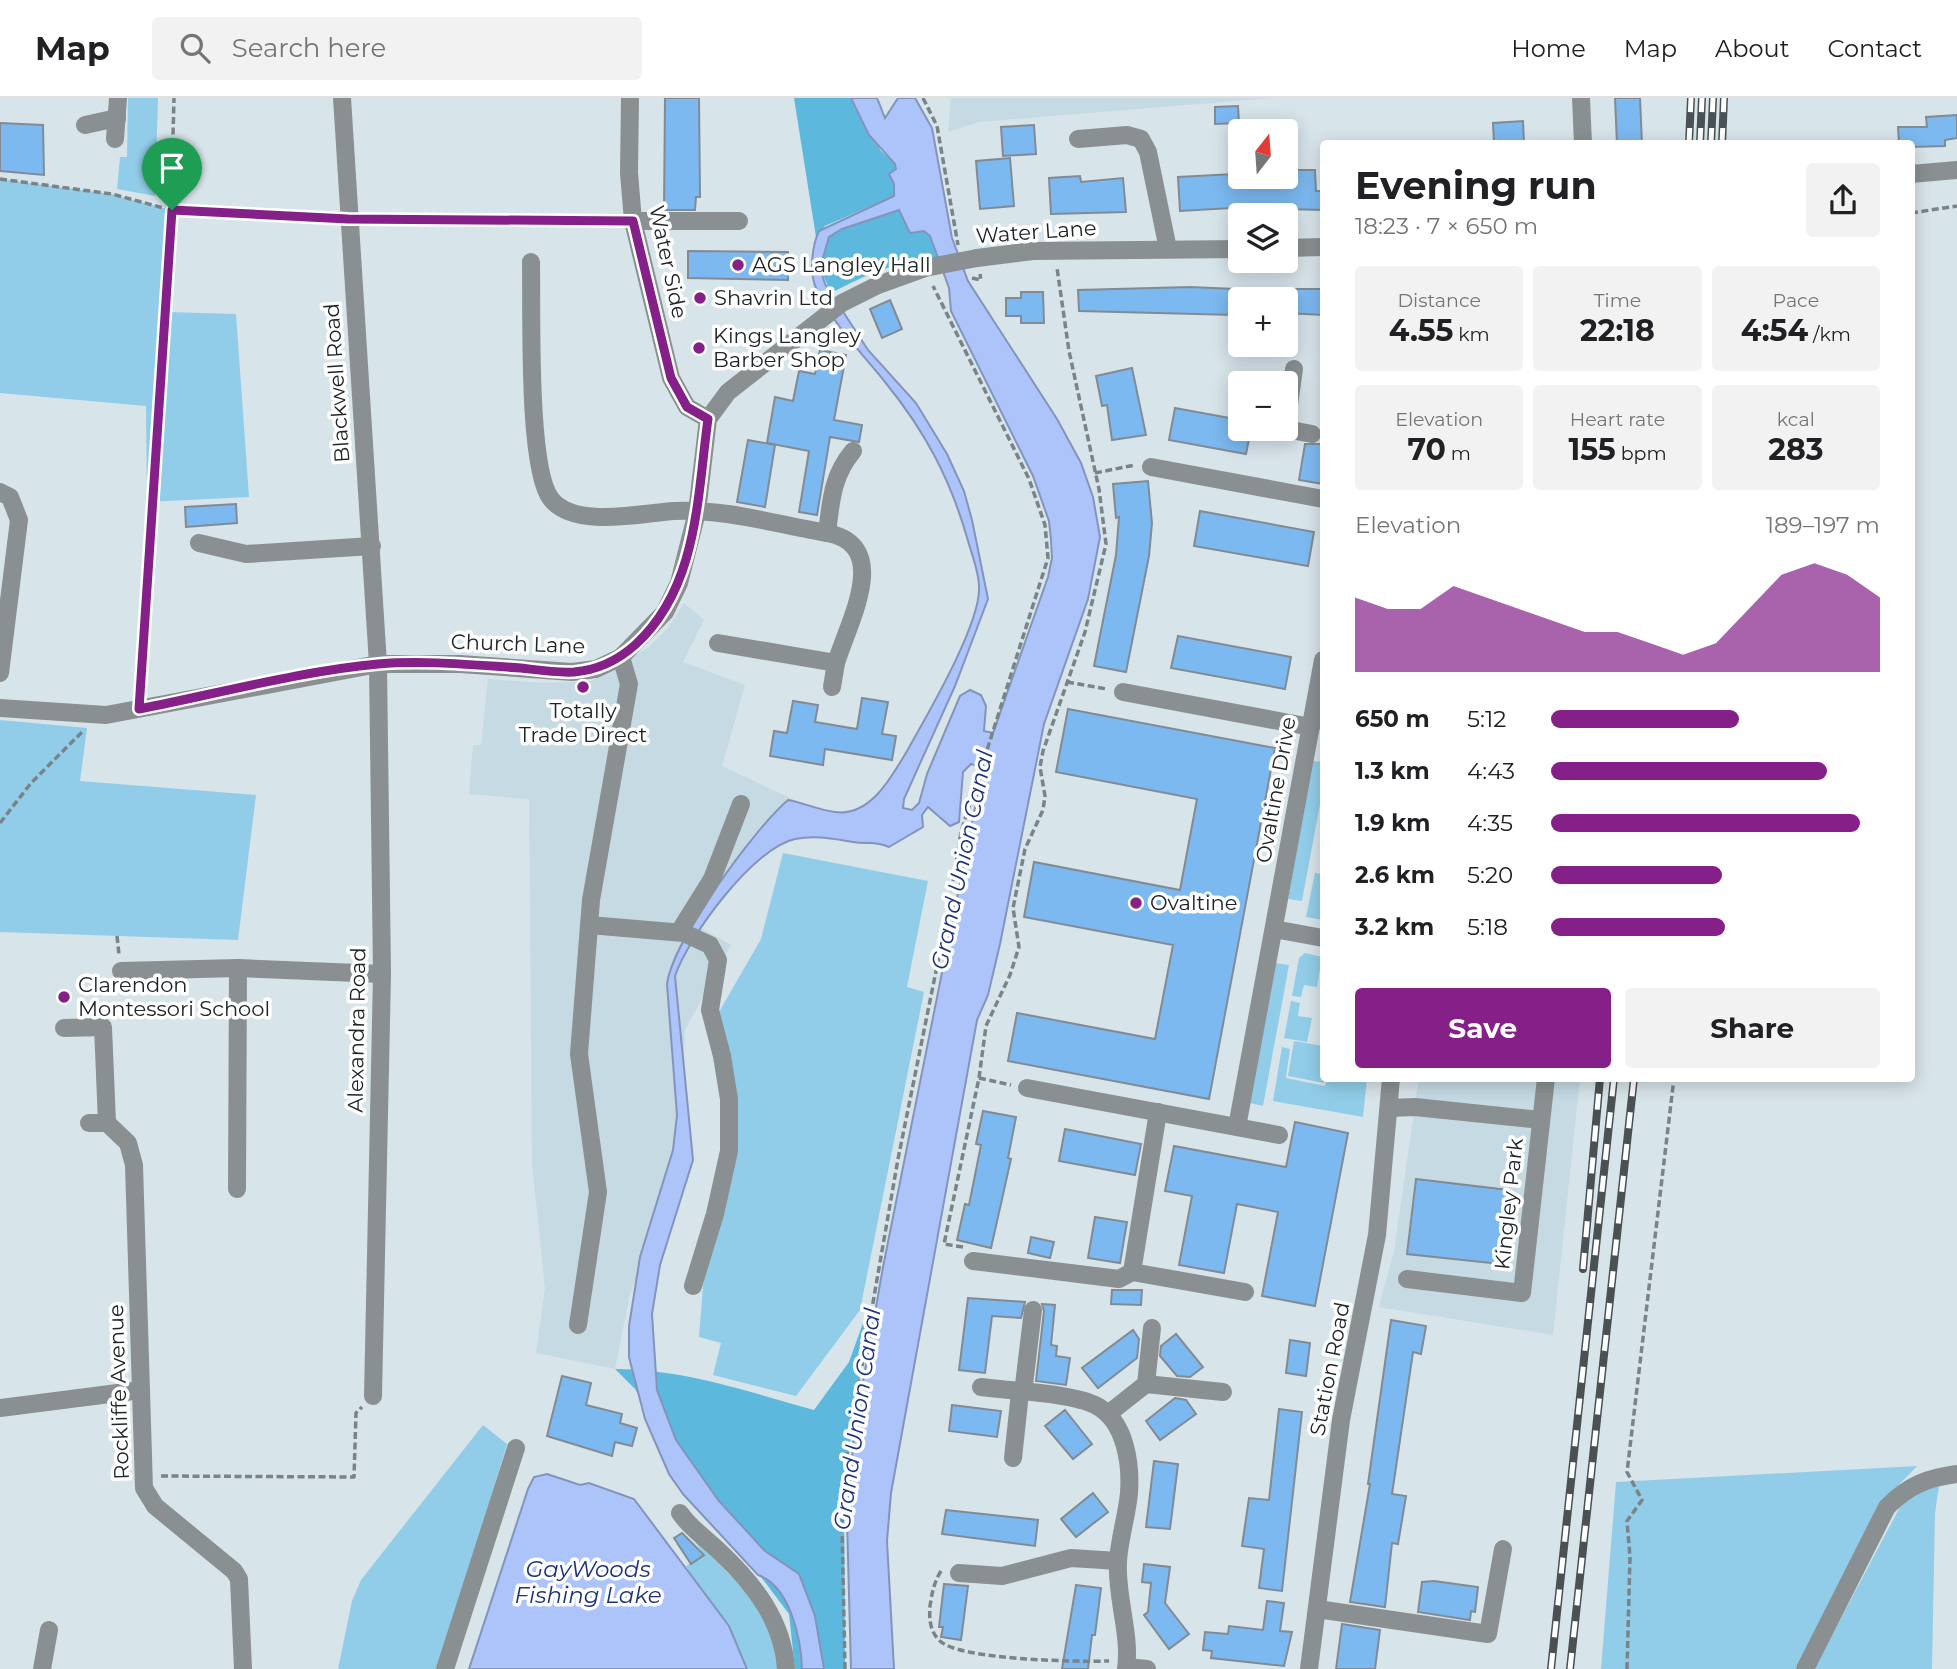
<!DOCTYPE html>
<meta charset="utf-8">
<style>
:root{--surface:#fff;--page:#f2f2f2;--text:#202124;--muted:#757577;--line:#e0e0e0;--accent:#852089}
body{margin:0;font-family:Montserrat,sans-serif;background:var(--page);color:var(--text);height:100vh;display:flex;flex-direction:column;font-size:26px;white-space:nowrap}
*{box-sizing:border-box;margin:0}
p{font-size:23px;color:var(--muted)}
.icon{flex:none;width:38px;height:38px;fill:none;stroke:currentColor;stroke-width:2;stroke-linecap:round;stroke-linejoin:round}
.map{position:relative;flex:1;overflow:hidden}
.sheet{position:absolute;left:1320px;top:42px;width:595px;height:942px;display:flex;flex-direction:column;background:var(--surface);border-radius:7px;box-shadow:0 4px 18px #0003}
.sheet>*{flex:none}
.needle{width:46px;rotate:17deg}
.tools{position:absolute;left:1228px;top:21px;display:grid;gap:14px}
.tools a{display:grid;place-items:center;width:70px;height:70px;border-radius:7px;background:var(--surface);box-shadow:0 4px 18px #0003;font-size:35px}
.pin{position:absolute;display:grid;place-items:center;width:60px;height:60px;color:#fff;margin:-72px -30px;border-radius:50% 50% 50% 0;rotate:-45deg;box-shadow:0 0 7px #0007}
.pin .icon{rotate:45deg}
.round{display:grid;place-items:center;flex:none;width:74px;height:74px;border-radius:7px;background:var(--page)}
.head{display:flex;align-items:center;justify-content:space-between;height:119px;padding:0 35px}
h1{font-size:38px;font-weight:700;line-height:52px}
.stats{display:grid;grid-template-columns:repeat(3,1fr);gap:10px;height:119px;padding:7px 35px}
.stats div{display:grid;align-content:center;border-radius:7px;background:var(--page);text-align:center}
.stats b{font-size:30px;font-weight:700}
.stats small{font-size:19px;font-weight:400}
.stats p{font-size:19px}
.chart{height:196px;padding:14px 35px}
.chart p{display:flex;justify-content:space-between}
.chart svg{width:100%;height:126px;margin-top:7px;fill:var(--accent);opacity:.7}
.cta{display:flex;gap:14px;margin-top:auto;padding:14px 35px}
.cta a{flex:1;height:80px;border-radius:7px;background:var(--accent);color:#fff;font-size:28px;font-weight:700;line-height:80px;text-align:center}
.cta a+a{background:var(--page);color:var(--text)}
ul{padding:0 35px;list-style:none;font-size:23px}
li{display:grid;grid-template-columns:112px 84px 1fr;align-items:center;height:52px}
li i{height:18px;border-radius:9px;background:var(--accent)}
header{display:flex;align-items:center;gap:42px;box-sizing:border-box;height:98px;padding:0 35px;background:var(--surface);border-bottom:2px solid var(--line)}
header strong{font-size:33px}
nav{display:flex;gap:38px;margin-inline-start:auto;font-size:24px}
.search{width:490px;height:63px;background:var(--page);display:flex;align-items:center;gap:18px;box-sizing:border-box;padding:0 24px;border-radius:7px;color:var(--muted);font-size:26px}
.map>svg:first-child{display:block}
.built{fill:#c5dae3}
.green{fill:#91cde8}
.forest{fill:#5db8de}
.water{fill:#adc4fb;stroke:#8394bb;stroke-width:2;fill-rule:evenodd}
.building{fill:#7cb9f0;stroke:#828b93;stroke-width:2}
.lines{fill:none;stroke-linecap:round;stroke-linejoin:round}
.path{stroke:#7a8387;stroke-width:3.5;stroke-dasharray:7 3.5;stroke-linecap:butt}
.minor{stroke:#8a9091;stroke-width:18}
.rail-casing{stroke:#4a5154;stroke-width:8}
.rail{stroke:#fff;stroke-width:5;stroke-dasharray:16;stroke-linecap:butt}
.minor-bridge{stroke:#8a9091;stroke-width:18}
.route-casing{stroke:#fff;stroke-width:14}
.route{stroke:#852089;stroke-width:9}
.poi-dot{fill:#852089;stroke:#fff;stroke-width:2.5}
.labels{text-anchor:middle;stroke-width:7;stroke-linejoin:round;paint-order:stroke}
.street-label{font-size:21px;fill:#202527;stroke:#fff}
.poi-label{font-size:21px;fill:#202527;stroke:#fff;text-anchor:start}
.water-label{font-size:23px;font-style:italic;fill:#1c327f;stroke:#fff}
</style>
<header>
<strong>Map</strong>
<div class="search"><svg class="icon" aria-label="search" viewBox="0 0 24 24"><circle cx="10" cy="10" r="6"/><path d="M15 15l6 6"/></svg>Search here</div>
<nav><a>Home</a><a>Map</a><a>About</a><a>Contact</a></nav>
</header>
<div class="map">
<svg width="1957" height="1571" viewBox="0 0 1957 1571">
<rect width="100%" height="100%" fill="#d7e4ea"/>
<!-- built -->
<g class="built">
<path d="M951,0h322l-294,24 -31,10z"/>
<path d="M684,505l20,17 -21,42 62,23 -23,81 72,34 -93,128 30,17 -46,85 -6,151 -49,113 -15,75 -79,-16 9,-64 -13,-126 -3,-364 -60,-5 4,-49h8l7,-66 54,4 50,-2 57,-34 19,-19z"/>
<path d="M1419,980h161l-27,257 -174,-28 15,-56z"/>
</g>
<!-- green -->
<g class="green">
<path d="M128,0h30l-3,98 -38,-7 3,-32h7z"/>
<path d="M0,81l111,15 60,16 -6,102 71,2 13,183 -102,5 -1,-96 -146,-13z"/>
<path d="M0,622l87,8 -7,53 176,14 -18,145 -238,-8z"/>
<path d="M1313,663l10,1v26l-21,113 -14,-2z"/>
<path d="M783,755l145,28 -21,106 17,5 -64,318 -64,86 -83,-21 8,-32 -22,-6 4,-51 25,-177 -13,-90 46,-80z"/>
<path d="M1315,775l8,1v46l-17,-3z"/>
<path d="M1305,855l17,4 -5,30 -13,-2 -3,12 -9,-1 7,-38z"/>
<path d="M1276,865l13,2 -26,141 -13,-3z"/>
<path d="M1291,903l9,2 -2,13 14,2 -5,24 -23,-4z"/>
<path d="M1294,943l29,5 1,37 -36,-7z"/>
<path d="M1282,949l8,2 -4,29 39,8 1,-8h41l-4,39 -90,-16z"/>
<path d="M483,1327l24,19 -68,225h-101l14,-68 9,-21z"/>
<path d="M1917,1368l-23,24 -96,179h-197l15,-187z"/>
<path d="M1939,1388l-4,27 -3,156h-118l86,-162 19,-16z"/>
<path d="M687,1432l77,81 16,58h-33l-61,-103 18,-11z"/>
</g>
<!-- forest -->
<g class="forest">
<path d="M794,0h57l30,53 14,13 1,5 -7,5 5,10v12l-69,30 -9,11z"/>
<path d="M899,112l31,26 8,22c-40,3 -71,16 -107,35l-11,-25 9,-31 13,-8z"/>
<path d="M863,1225l5,2 -24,158 1,186h-50l-6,-55 -103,-136 -51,-89 -20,-20c68,0 134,23 199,41l35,-48z"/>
</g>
<!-- water -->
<g class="water">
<path d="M851,0h26l8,20 13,-20h17l17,30 20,110 16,43 89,138 24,44 12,34 7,40 -12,62 -44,125 -44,220 -12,51 -11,25 -86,473 -4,48 7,128h-43l-4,-149 7,-87 29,-166 100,-499 -12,-4 -8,8 -4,50 -9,4 -22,-19 -6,8 1,12 -34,20c-16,-7 -21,-2 -36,-5 -19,-3 -38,-7 -58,-3 -42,9 -107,98 -120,137l18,184 -33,105 -8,49 5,76 19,50 43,61 46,50 34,23 16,42 9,53h-22c-1,-31 -12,-83 -44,-94l-75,-81 -14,-20 -24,-55 -16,-62v-31l11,-69 33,-107 4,-35 -10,-131c6,-44 87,-155 121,-184 16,3 31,10 47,12 35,5 56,-34 72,-61 19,-34 74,-127 72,-164 0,-15 -7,-32 -11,-46 -17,-61 -43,-110 -83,-159 -20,-25 -57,-64 -69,-94 -7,-16 -4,-42 3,-57l75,-35v-12l-5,-10 7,-5 -1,-5 -26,-29zM899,112l11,23 14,-2 6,5 19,52 2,23 82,165 16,45 2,19 1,18 -4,19 -55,156 -9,-2 2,-25 -5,-11 -11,-5 -10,6 -33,78 -8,29 -7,7 -9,-2 1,-9 51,-113 33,-87 -16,-79 -8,-29 -17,-37 -31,-51 -48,-53 -43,-66 -5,-16 9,-31 13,-8z"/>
<path d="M547,1376l33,11 9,-2 45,16 95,127 18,43h-278l59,-180 6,-12z"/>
</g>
<!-- building -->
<g class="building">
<path d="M665,0h34l1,99h-4l-1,13h-31z"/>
<path d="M1615,0h25l2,46h-25z"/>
<path d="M1238,8l1,17 -24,1v-17z"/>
<path d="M1957,17v23l-12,2v6l-34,1v-3h-12l-1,-17h29l-1,-10z"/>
<path d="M1523,23l1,23h-30l-1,-21z"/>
<path d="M0,25l43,2 1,50 -44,-4z"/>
<path d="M1034,27l2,29 -33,2 -2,-29z"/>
<path d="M1010,60l4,48 -34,3 -4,-48z"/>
<path d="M1293,72h22l1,21h7v19l-40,-1v-4l-103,6 -2,-34 56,-3v3h59z"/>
<path d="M1080,78l1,6 42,-4 3,34 -75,2 -2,-36z"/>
<path d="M688,153l100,1v28l-100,-2z"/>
<path d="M1190,189l45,2v26l-156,-4 -1,-21z"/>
<path d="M1286,191h37v26l-37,-2z"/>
<path d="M1021,194h22l1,31h-23v-7h-15v-18h15z"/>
<path d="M890,202l12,29 -20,9 -12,-29z"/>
<path d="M820,252l26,5 -12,65 28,5 -3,17 -29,-5 -13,78 -18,-3 10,-61 -42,-8 8,-46 18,4 6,-30 16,3z"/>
<path d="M1132,270l14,67 -34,5 -5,-35 -5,1 -6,-30z"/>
<path d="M1175,310l66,12v9h10l-5,25 -77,-14z"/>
<path d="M748,342l27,5 -10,62 -28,-5z"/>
<path d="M1305,346h18v40l-24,-4z"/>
<path d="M1148,383l4,42 -3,33 -23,116 -32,-6 22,-111 3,-38 -3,1 -3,-34z"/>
<path d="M236,406l1,19 -51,4 -1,-20z"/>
<path d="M1200,413l114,21 -6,34 -114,-20z"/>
<path d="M1178,538l113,21 -6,32 -114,-21z"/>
<path d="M862,600l26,4 -6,32 14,2 -4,24 -67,-11 -2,16 -53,-9 4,-25 13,2 6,-32 25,4 -3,17 42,7z"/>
<path d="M1068,611l207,39 -66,351 -201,-38 9,-48 138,26 18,-94 -149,-28 10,-55 146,28 17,-91 -141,-27z"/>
<path d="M983,1013l33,6 -8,41 3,1 -20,89 -34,-8 8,-36 4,1 12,-60 -5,-1z"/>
<path d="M1295,1024l53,11 -33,173 -53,-10 16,-84 -41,-8 -13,69 -45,-8 13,-69 -27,-5 9,-45 112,21z"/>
<path d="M1065,1031l76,15 -6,31 -76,-14z"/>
<path d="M1416,1081l92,11 -8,74 -93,-10z"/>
<path d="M1095,1119l32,5 -7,41 -32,-5z"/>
<path d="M1031,1139l23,5 -4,16 -22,-5z"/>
<path d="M1112,1192h30l-1,15 -30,-1z"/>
<path d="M968,1200l57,4 -4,16 -29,-2 -7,57 -26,-3z"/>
<path d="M1042,1206l13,1 -4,40 6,1 -1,10 14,2 -4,27 -30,-4 8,-70z"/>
<path d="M1391,1222l35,6 -5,28 -8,-2 -21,142 14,2 -8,48 -6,-1 -7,64 -35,-5 20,-118h-2z"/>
<path d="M1133,1232l6,9 -2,19 -39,30 -16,-20z"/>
<path d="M1176,1236l27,33 -13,10 -13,-1 -17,-20 1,-10z"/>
<path d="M1290,1242l20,3 -4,33 -20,-3z"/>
<path d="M562,1278l29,7 -5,22 36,9 -2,9 17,5 -5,18 -17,-4 -3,14 -65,-20z"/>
<path d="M1175,1300l11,2 10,14 -36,26 -14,-19z"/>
<path d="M952,1307l49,6 -4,26 -48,-6z"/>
<path d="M1279,1311l23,3 -20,179 -23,-3 5,-39 -22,-3 7,-48 20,2z"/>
<path d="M1065,1312l27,34 -19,15 -28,-33z"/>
<path d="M1154,1363l24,3 -8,65 -24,-2z"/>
<path d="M1093,1395l15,19 -32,25 -15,-18z"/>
<path d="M946,1412l92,10 -3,26 -93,-12z"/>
<path d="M682,1435l22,22 -13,9 -17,-26z"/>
<path d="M1144,1466l26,3 -5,36 24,31 -20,15 -25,-34 4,-3 3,-29 -9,-1z"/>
<path d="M1434,1483l44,6 -3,25 -4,-1 -1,9 -52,-8 4,-30z"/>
<path d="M944,1486l24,2 -7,54 -20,-3 2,-10h-4z"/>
<path d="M1076,1487l25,3 -6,47h-3l-4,34h-26z"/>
<path d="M1267,1503l17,2 -4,28 12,1 -8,34 -73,-8 1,-7 -9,-1 2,-18 23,2 1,-8 34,4z"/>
<path d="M1342,1526l38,6 -5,39h-39z"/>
</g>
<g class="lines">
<!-- path -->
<g class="path">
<path d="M923,0l14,28 21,119"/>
<path d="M0,81l112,15 59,16 160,9"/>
<path d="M1911,115l46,-7"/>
<path d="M366,122l248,1"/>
<path d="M972,180l9,2 -1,-6"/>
<path d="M1095,375l40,-8"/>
<path d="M1067,584l40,7"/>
<path d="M140,592l31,-480 3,-112"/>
<path d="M0,725l31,-40 51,-51"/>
<path d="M117,838l2,19"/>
<path d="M979,980l32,7"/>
<path d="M963,1149l-19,-3 35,-166 7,-52 24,-51 9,-28 -6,-39 12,-59 18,-39 2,-14 -5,-29 3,-16 42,-119 21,-88 -7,-55 -30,-138 -12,-83"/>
<path d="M161,1378l193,1 2,-64 6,-6"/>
<path d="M941,1473c-7,11 -9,22 -11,35 -1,13 0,26 10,35 20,19 138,21 169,20"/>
<path d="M845,1571l-3,-144 6,-79 50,-287 52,-257 11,-70 87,-274 -3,-33 -16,-46 -96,-193"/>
<path d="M1627,1571l3,-112 -3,-36 15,-21 -15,-28 47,-394"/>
</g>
<!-- minor -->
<g class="minor">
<path d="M342,0l36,566 4,310 -9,422"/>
<path d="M630,0l-1,75 4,48 38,157 16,29 21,12"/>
<path d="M1581,0l2,46"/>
<path d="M85,27l32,-7"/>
<path d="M115,41l3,-41"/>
<path d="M1078,41l49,-4 14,4 7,13 20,97"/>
<path d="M1911,76l46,-4"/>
<path d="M633,123h106"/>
<path d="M1286,150l37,-1"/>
<path d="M977,160l56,-7 208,-2"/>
<path d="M531,164c1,46 -4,207 20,237 24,30 91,14 123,12 48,-3 106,14 153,22 66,12 21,90 9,130l-118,-20"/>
<path d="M1286,328l8,-57"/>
<path d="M1286,331l26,5"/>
<path d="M1151,369l172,32"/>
<path d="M0,394l10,5 9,23 -19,153"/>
<path d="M827,435c4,-32 5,-57 26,-82"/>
<path d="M199,445l47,11 126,-8"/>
<path d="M832,589l4,-24"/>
<path d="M1123,594l188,35"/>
<path d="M0,610l106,7 272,-51h82l112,8 24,-3 25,-12 44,-45 14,-29 18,-71 11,-93 20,-27 114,-89 36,-18 47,-17"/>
<path d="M589,827l95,8 26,12 8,15 -8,50 12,46 7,43v52l-14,63 -22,72"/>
<path d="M1274,831l49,9"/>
<path d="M679,834l33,-53 29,-75"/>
<path d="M121,873l117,-3 144,6"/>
<path d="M64,930l39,-1 4,96"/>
<path d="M1027,990l252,47"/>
<path d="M1389,1010l26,-1 126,13"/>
<path d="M89,1025h18"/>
<path d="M107,1025l21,20 6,22 10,323 11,18 79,65 5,8 4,90"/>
<path d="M1237,1029l86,-467"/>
<path d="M237,1091l1,-221"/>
<path d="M973,1163l146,18 13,-7 113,20"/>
<path d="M1132,1174l26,-160"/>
<path d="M1407,1181l115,14 24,-215"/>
<path d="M578,1227l20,-133 -19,-138 12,-154 38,-216 -8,-27"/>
<path d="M1146,1286l77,8"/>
<path d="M1146,1286l6,-56"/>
<path d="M981,1289c29,4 92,6 116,19 29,16 34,59 32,87 -2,23 -10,46 -11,69 -2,36 13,72 8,107"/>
<path d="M1023,1295l10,-83"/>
<path d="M0,1310l141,-18"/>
<path d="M1108,1316l38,-30"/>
<path d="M1013,1360l7,-65"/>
<path d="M680,1415c11,16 27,26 40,39 34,32 63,69 66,117"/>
<path d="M959,1475l43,3 69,-18 47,3"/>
<path d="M1317,1511l171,25 15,-85"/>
<path d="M1127,1569l20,2"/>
<path d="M42,1571l7,-39"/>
<path d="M445,1571l71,-221"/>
<path d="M1309,1571l32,-249 36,-185 14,-157"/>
<path d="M1805,1571l82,-162c22,-22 40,-29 70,-33"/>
</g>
<defs>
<g id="rail">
<path d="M1689,46l2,-46"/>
<path d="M1700,46l2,-46"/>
<path d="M1711,46l2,-46"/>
<path d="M1722,46l2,-46"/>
<path d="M1583,1171l17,-191"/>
<path d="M1551,1571l63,-591"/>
<path d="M1570,1571l64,-591"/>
</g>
</defs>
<!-- rail casing -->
<use href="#rail" class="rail-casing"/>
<!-- rail -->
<use href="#rail" class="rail"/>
<!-- minor-bridge -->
<path class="minor-bridge" d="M925,170l52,-10"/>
</g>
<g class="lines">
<defs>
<path id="route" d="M172,112l176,9 285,2 38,157 16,29 21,12c-11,79 -10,169 -73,226 -18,16 -37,25 -61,27 -18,1 -36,-2 -53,-4 -47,-3 -96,-8 -143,-4 -77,7 -162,30 -239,45z"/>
</defs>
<!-- route casing -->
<use href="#route" class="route-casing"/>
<!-- route -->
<use href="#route" class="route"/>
</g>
<!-- markers -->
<g class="poi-dot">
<circle cx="738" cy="167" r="7"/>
<circle cx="700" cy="200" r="7"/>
<circle cx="699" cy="250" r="7"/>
<circle cx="583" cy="589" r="7"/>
<circle cx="1136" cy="805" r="7"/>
<circle cx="64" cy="899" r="7"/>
</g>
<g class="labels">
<!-- street labels -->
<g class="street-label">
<text transform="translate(1036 134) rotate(-4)" y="7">Water Lane</text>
<text transform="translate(668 164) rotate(78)" y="7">Water Side</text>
<text transform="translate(337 285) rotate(-94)" y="7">Blackwell Road</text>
<text transform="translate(518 546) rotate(2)" y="7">Church Lane</text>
<text transform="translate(1276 692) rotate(-80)" y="7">Ovaltine Drive</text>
<text transform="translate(357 932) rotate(-89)" y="7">Alexandra Road</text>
<text transform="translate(1509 1106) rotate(-84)" y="7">Kingley Park</text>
<text transform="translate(1330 1271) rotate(-79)" y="7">Station Road</text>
<text transform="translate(119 1294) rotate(-92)" y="7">Rockliffe Avenue</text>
</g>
<!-- poi labels -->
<g class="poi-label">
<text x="752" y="174">AGS Langley Hall</text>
<text x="714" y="207">Shavrin Ltd</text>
<text x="713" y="245">Kings Langley<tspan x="713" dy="24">Barber Shop</tspan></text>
<text x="583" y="620" text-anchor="middle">Totally<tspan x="583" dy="24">Trade Direct</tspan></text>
<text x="1150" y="812">Ovaltine</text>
<text x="78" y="894">Clarendon<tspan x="78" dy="24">Montessori School</tspan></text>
</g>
<!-- water labels -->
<g class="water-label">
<text transform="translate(962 762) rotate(-78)" y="8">Grand Union Canal</text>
<text transform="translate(857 1321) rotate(-82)" y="8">Grand Union Canal</text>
<text x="588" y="1479">GayWoods<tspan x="588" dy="26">Fishing Lake</tspan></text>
</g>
</g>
</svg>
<div class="tools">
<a><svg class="needle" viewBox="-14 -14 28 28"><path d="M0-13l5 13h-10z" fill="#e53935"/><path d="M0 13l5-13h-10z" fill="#757577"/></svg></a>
<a><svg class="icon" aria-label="layers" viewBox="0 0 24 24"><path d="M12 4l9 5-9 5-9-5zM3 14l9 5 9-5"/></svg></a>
<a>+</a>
<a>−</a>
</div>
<div class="pin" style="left:172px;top:112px;background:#1e9e55"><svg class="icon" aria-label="arrive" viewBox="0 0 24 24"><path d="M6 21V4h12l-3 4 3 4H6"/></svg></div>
<section class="sheet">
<div class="head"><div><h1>Evening run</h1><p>18:23 · 7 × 650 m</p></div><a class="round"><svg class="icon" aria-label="share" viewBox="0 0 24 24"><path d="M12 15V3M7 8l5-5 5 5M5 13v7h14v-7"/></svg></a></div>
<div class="stats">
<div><p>Distance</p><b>4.55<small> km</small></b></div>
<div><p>Time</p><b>22:18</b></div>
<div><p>Pace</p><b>4:54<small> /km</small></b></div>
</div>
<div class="stats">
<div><p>Elevation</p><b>70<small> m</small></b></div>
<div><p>Heart rate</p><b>155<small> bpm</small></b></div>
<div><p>kcal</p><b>283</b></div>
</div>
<div class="chart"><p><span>Elevation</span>189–197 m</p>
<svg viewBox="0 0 160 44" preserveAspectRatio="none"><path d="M0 44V18L10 22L20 22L30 14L40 18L50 22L60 26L70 30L80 30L90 34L100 38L110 34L120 22L130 10L140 6L150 10L160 18V44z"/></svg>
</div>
<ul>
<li><b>650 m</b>5:12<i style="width:57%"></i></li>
<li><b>1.3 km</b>4:43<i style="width:84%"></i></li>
<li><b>1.9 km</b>4:35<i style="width:94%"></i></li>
<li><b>2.6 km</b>5:20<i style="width:52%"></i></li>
<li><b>3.2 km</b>5:18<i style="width:53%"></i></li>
</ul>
<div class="cta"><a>Save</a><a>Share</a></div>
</section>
</div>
